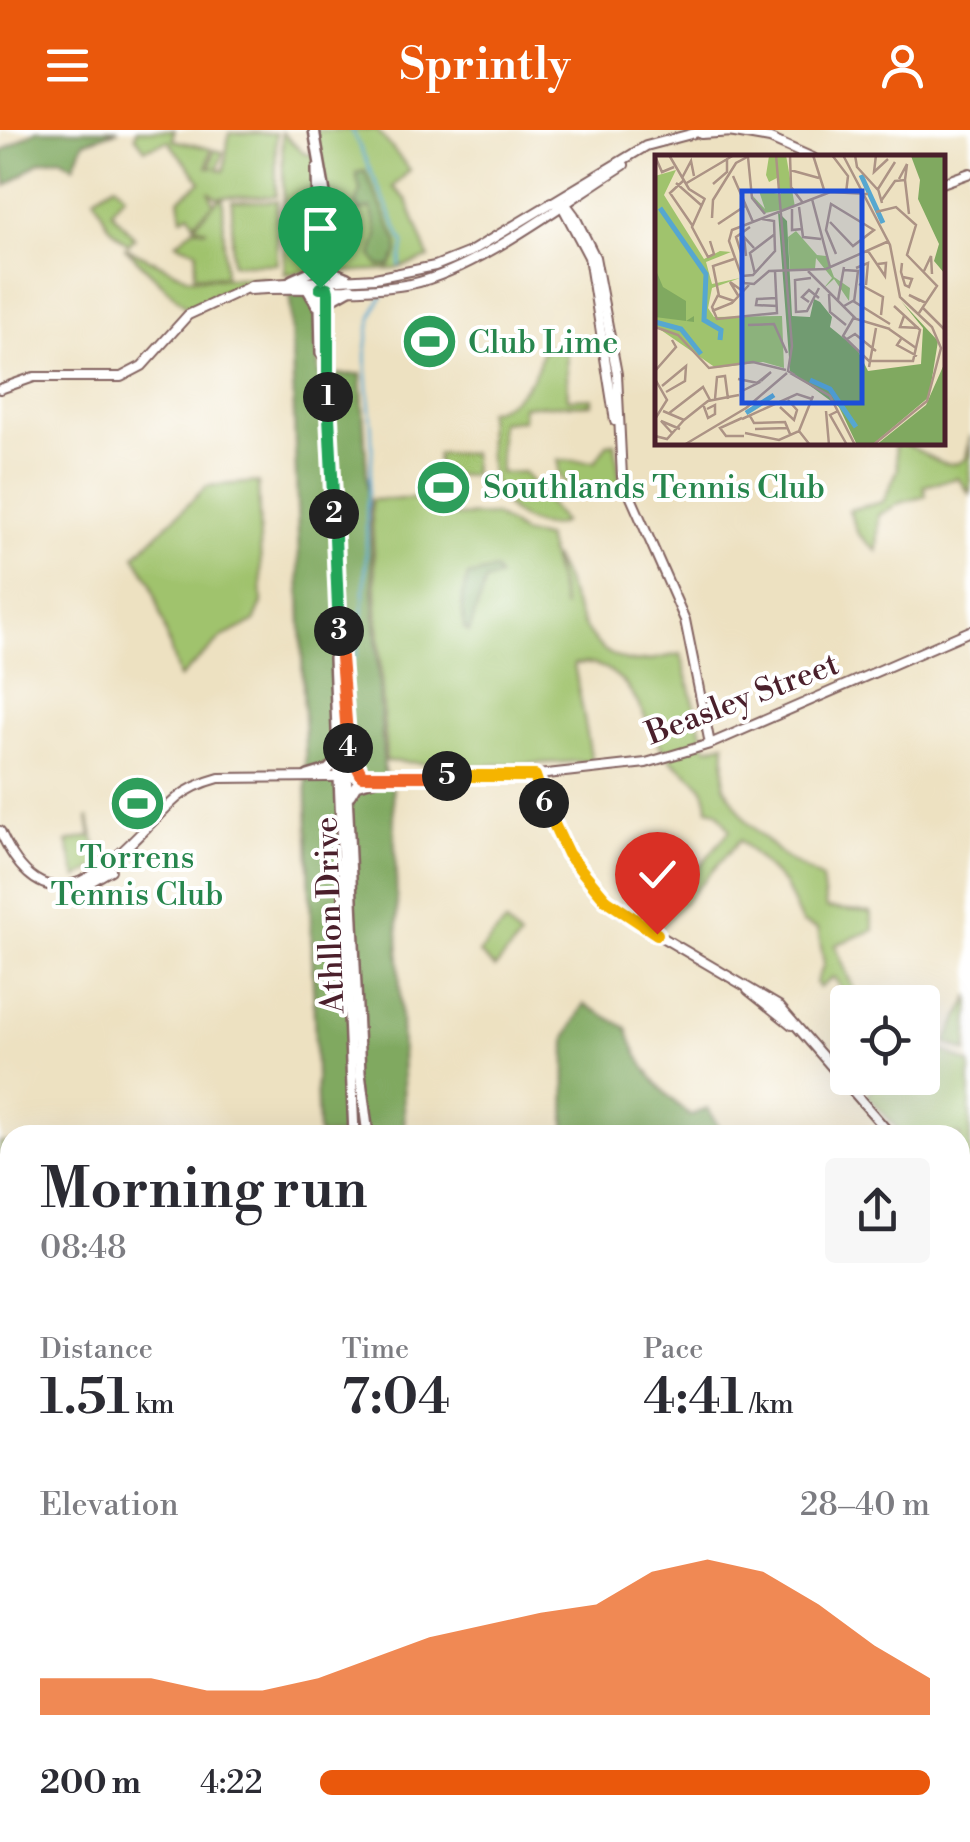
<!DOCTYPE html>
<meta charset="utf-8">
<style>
:root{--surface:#fff;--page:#f7f7f7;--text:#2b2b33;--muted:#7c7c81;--accent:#ea580c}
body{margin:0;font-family:"Libre Bodoni",serif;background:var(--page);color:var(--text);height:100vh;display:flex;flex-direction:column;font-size:38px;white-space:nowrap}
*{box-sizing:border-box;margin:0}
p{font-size:32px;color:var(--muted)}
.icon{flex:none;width:55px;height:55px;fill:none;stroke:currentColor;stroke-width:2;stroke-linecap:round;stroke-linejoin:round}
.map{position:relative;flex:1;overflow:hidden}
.details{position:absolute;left:0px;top:995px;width:970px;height:718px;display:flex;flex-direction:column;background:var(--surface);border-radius:30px 30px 0 0;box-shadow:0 10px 40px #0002}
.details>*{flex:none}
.buttons{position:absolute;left:830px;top:855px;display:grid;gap:20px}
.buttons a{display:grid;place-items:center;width:110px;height:110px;border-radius:10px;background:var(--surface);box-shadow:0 10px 40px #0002;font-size:50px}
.pin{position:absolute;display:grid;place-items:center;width:85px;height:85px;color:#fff;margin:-102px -42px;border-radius:50% 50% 50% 0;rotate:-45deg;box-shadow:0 0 10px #0007}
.pin .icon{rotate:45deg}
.km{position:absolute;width:50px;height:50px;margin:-25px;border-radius:50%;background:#222;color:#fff;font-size:28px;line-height:50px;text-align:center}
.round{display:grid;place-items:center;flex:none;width:105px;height:105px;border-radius:10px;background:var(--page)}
.summary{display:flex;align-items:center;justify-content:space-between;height:170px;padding:0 40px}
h1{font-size:55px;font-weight:600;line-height:75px}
.metrics{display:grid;grid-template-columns:repeat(3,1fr);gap:15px;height:170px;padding:10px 40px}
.metrics div{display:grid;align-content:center}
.metrics b{font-size:50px;font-weight:600}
.metrics small{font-size:28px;font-weight:400}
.metrics p{font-size:28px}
.chart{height:280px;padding:20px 40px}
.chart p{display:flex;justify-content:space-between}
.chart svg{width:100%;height:180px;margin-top:10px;fill:var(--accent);opacity:.7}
ul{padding:0 40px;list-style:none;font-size:32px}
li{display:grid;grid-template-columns:160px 120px 1fr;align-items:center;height:75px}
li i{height:25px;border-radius:12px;background:var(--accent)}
header{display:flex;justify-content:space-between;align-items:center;height:130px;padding:0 40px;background:var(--accent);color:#fff;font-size:45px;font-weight:600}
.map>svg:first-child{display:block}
.green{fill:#a0c36d;stroke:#75714c;stroke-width:2.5}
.forest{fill:#80a960;stroke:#656446;stroke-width:2.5}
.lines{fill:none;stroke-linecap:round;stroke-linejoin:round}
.stream{stroke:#56a7d0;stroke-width:2.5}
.secondary-casing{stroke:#836360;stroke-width:12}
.primary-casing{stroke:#836360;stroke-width:14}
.secondary{stroke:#fff;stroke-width:8}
.primary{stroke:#fff;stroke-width:9}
.split-1-casing{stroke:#fff;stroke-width:20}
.split-2-casing{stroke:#fff;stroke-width:20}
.split-3-casing{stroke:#fff;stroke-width:20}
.split-4-casing{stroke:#fff;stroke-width:20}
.split-5-casing{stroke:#fff;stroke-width:20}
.split-6-casing{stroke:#fff;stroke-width:20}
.split-7-casing{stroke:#fff;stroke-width:20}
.split-8-casing{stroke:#fff;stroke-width:20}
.split-1{stroke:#22a559;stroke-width:12}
.split-2{stroke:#22a559;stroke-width:12}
.split-3{stroke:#22a559;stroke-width:12}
.split-4{stroke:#f0652b;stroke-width:12}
.split-5{stroke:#f0652b;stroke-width:12}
.split-6{stroke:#f5b400;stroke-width:12}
.split-7{stroke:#f5b400;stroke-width:12}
.split-8{stroke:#f5b400;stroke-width:12}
.labels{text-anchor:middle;stroke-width:8;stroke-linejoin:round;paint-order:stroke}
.leisure-label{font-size:32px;fill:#27864d;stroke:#fff;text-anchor:start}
.street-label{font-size:32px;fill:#4a1f2b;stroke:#fff}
.inset-river{fill:none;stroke:#56a7d0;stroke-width:5}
.inset-road{fill:none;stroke:#ac9385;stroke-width:2.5}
.view{fill:#1d4ed8;fill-opacity:0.15;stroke:#1d4ed8;stroke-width:5}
.inset-edge{fill:none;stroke:#4a1f2b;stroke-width:5}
</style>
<header><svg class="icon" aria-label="menu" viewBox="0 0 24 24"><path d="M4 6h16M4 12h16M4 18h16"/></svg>Sprintly<svg class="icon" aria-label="person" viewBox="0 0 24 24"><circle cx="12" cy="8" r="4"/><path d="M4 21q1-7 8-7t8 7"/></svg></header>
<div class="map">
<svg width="970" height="1712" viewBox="0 0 970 1712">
<rect width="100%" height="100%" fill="#fff"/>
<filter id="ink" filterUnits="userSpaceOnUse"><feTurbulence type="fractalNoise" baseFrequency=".01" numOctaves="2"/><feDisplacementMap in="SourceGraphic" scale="20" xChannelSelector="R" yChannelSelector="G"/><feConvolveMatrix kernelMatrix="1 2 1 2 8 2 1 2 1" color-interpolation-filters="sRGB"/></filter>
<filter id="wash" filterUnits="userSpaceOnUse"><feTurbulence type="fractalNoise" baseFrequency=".0048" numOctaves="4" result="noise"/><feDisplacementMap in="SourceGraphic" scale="40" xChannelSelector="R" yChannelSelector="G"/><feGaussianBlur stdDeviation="2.25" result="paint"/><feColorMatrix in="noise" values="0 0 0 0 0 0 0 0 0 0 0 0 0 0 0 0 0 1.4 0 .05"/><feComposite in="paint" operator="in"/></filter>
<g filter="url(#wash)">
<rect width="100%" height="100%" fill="#ede1c1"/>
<!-- green -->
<g class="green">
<path d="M137,0h37l-1,10 38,9 -4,18 8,1 -5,-2 4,-16 9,2 -5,17 6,2 5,-38h47v63l-60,1 -7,-6 5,13 -20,18 -5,-9 -7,5 -3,-19 22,-17 -33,-41 -23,8 -10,-13z"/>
<path d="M311,0h66l33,40 -17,17 14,13 22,58 -33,11 -54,3 -5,-4 -52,6 -3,-142 21,21 13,3z"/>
<path d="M115,54l10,10 -14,17 24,27 -7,7 -19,-19 -15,-29z"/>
<path d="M219,69h4l2,78 -31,-2 3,-24 -21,-8 18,-15 13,2 -13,-5z"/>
<rect x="232" y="71" width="45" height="63"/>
<path d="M124,117l65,31h78l-50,15 -28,17z"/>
<path d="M566,217l2,52 24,-1v6l-69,2v14l-23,2v51l23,-1 40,50c-12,7 -26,4 -38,-2 -42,-21 -36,-69 -38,-109 28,-5 53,-35 55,-62z"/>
<path d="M970,305v59l-12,-16 -34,8 2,10 -26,7 -21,12 -2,36 -19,-17 -9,-24 34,-8 15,-33 -4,-26c26,-1 46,33 72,16z"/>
<path d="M615,313l6,43 -14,5 -10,-3 -7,9 -16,-3 -15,-19 -1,-15 37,2 12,-18z"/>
<path d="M472,323l1,22 -22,1 3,40 41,-1 28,19 23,4 18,71 -11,-52c23,36 24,91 74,104 15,3 39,-5 54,-7l25,94 19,-5 -1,43 23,36 37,35 38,22 4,29 44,4 4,18 -39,15 24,57h-11l-14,-25 -15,11 -3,-6 8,-18 -6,-35 -16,-6 -18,-39 -44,-44 -79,88 -8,-5 77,-93 -13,-19 -9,-2c-1,-35 -30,-34 -45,-59 -22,-35 -36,-93 -89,-86l18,97 -120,5 -86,-5 -15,-261 67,-2 -1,-44z"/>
<path d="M258,352l4,121 -8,19 -30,14 -45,42 -28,-96 -16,-26 72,-70z"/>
<path d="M88,687l13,48 -24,13 -10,-36 24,-6z"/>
<path d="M505,793l15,15 -25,30 -16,-15z"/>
<path d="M970,866l-3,56 -21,-10z"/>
<path d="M923,911l47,23v114l-10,-6v-37h-57l-36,-40 16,-17h39z"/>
<path d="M0,1012l10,1v363l-10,2z"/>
</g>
<!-- forest -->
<g class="forest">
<path d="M37,0h82l-35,12 -10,24 -14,-8 -20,4 -34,24 -5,-34z"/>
<path d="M365,41l32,70 1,12 -8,13h-11l-7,-11 6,-20 -7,-27 -11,3 -4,-5 4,-15 -4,-18z"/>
<path d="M290,165h16l10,14 3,66 42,-1 23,397 9,19 12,345h-87z"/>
<path d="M495,440l4,7 -13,4 -17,51 -5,-4 -2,-31 6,-21z"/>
<path d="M584,874l43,24c11,39 33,62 63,88l17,-8 17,27h-159l1,-97z"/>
<path d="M0,1231l10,4v87l-10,-19z"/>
<path d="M960,1339l10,23v350h-206l-6,-9 202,-1z"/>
</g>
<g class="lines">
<!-- stream -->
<g class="stream">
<path d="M352,0l52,114 -4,22"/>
<path d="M355,528c12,-53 11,-99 12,-152 1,-18 5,-36 5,-54 2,-53 -20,-109 11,-157"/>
<path d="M784,1702l6,10"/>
<path d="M174,1712l11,-10"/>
</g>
</g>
</g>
<g filter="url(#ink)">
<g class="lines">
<defs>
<g id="secondary">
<path d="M729,2l41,7 43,19"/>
<path d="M701,4l33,-2"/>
<path d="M942,53l28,-10"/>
<path d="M551,72l17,5 6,8 21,42 22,117 5,103 63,143 25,124"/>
<path d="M561,74l28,53 26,164"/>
<path d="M250,160c53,-4 108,4 161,-6 66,-14 154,-82 213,-119"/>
<path d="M0,259l34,-12h87l21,-11 46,-51 65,-30 122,-7 60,-12 35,-14 176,-106 60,-16"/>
<path d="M535,645l20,56 37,55 27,26 160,94 112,129"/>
<path d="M0,701c54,120 122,15 177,-33 12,-10 27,-16 42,-20l319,-3 108,-12 64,-19 260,-113"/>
<path d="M80,758l31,-18"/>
<path d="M748,860l44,35"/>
<path d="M960,1052l10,6"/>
<path d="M960,1258l10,16"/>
<path d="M0,1386l10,-2"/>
<path d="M746,1702l5,10"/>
<path d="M540,1712l5,-10"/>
</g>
<g id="primary">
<path d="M314,0l11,63 2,167 33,713 8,62"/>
<path d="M317,39l4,184"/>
<path d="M328,129l7,14 12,5"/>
<path d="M292,150l27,-12"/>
<path d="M307,158l10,17"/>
<path d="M328,171l23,-13"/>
<path d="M334,528l20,477"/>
<path d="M350,626l12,20"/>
<path d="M308,646l20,-6 11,-11"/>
<path d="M350,665l6,-10 29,-9"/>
<path d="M122,1712l15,-10"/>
</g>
</defs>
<!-- secondary casing -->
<use href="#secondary" class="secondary-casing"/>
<!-- primary casing -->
<use href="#primary" class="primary-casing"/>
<!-- secondary -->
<use href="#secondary" class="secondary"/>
<!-- primary -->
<use href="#primary" class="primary"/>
</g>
</g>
<g class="lines" filter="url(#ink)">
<defs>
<path id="split-1" d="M320,158h7l1,4v105"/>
<path id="split-2" d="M328,267l6,117"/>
<path id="split-3" d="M334,384l5,117"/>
<path id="split-4" d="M339,501l9,117"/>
<path id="split-5" d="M348,618l14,28h85"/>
<path id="split-6" d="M447,646h88l9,27"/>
<path id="split-7" d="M544,673l24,51 38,46"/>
<path id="split-8" d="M606,770l51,34"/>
</defs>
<!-- split-1 casing -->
<use href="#split-1" class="split-1-casing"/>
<!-- split-2 casing -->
<use href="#split-2" class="split-2-casing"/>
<!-- split-3 casing -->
<use href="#split-3" class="split-3-casing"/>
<!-- split-4 casing -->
<use href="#split-4" class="split-4-casing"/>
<!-- split-5 casing -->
<use href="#split-5" class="split-5-casing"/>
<!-- split-6 casing -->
<use href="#split-6" class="split-6-casing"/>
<!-- split-7 casing -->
<use href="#split-7" class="split-7-casing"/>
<!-- split-8 casing -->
<use href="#split-8" class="split-8-casing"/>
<!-- split-1 -->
<use href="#split-1" class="split-1"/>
<!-- split-2 -->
<use href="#split-2" class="split-2"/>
<!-- split-3 -->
<use href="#split-3" class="split-3"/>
<!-- split-4 -->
<use href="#split-4" class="split-4"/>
<!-- split-5 -->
<use href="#split-5" class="split-5"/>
<!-- split-6 -->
<use href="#split-6" class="split-6"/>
<!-- split-7 -->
<use href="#split-7" class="split-7"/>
<!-- split-8 -->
<use href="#split-8" class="split-8"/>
</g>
<!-- icons -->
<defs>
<symbol id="stadium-disc" viewBox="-11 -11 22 22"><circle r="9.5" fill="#2e9e5b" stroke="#fff"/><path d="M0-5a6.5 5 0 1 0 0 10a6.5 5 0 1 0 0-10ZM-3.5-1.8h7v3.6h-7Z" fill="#fff"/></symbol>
</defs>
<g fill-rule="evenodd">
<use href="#stadium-disc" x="398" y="180" width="63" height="63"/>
<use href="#stadium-disc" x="412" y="326" width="63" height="63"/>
<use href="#stadium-disc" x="106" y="642" width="63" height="63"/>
</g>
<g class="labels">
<!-- leisure labels -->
<g class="leisure-label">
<text x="468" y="223">Club Lime</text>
<text x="483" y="368">Southlands Tennis Club</text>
<text x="137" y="738" text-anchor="middle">Torrens<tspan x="137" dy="37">Tennis Club</tspan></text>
</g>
<!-- street labels -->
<g class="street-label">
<text transform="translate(742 568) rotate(-21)" y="11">Beasley Street</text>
<text transform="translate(329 785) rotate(-92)" y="11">Athllon Drive</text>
</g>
</g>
<!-- overview -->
<g transform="translate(655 25)">
<rect width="290" height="290" fill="#ede1c1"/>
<path d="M131,0l9,52 -30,6 -8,-7 -5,-11 13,14 -6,-18 22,3 -4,-16 -8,4 -3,-7 3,-19zM21,15l-12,25 40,64 16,-8 11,1 -25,10 6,22 28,-6 -28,10 -4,20 6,9 68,-1 2,52 -21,-6 -47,6 -61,-42v-150zM141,76l21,24 9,1 8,21 16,11 -1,13 -15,-22 -11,10 9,-11 -16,-20 -1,11h-25l-2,-32z" fill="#a0c36d"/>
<path d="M290,0v119l-11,-13 5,-17 -21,-45 2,-19 -9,-24zM123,57l9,9 5,95 18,1 4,-18 6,3 12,15 -2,10 27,22 11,22 53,-7 2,-36 -22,-27 37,40 -9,56 -57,48h-15l-18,-38 -49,-36zM0,113l8,19 23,14v20l8,-5v6l-39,-5zM290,207v83h-69l50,-40z" fill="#80a960"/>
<path class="inset-river" d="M206,20l22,48M5,53l46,66 -2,46 17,10 -1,10M0,167l26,7 20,25M155,225l20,9 26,38M91,258l28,-18"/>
<path class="inset-road" d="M14,0l20,34 16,10M121,0l16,191 -4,25 7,4M135,0l1,32 12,16M158,0l12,38M177,0l16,21 -2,17M188,0l47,90 10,52 32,30 9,21 -14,53 -54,44M200,0l2,12 21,23M221,0l-2,17 14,-13M0,1l7,16 12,-5M93,2l4,41 13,16M135,15l29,8M78,21l20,46M27,23l9,-17 3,15M244,24l8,-15 -2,16M28,26l-13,12 22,32M21,28l25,22M30,29l49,-29M58,29l14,-12v-14M178,36l-101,39 -3,11 15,42 10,1 15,-13 57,-2 63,-28M175,37l38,2M50,43l-13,29 16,30 6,-3 -4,-13M157,44l18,68M226,46l14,-20 10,-1 4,34M227,48l-4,-14 17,-27M144,52l4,30 18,2M137,54v21l10,-1M221,57l20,-5 20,18 -9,30 30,31 -18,27M57,63l1,-18 23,-37 15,-8M175,67l23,24 21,-16 -43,-26 -5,26 10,24M63,69l27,-18M213,96l17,25 1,-13 -8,1M91,101l-2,-19 10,11M79,104l-21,7 6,30 15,5M88,104l-7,-22 14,-10M247,108l-1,9 4,13 4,2 3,-8 -9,-2M201,113l12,-5 -2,22M189,115l14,1 -4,31M153,116l48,48 34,10M269,116l7,-15 1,18M100,119l-5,-21 25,-19M87,121l11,-1 22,-24 -1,-30 -12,-2M156,123l-16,2 1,32 11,-1 12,-23M204,129l24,13 -2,18M174,139l1,18 16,13M63,140l-6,12 5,12 60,-6 -2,-42M84,142l-9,-15 14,10M183,145l6,-33M265,146l-11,-6 17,8M154,147l-7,-5 7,-7 10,8M122,151l-21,-1 1,-6 20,-1M189,151l9,-5 37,23M268,153l22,22M57,156l20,-8 17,-18M249,161l-4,11 19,1M199,162l-11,19 26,25h44l7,-31 -26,-24M93,170l26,-1 13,29M0,172l23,8 31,33 44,-6 33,8M234,174l27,19M192,184l8,-5 21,17M246,184l-4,6 20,11M214,212l7,-39M0,216l21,-24 -4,-7M135,218l40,23 25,49M0,224l12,21 -12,19M83,224l20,4 -18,9M102,228l14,-11 -10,9M7,231l24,-20 -1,15 -19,11M60,244l2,-22 8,-1 3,23M48,249l5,14 7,-4v-9l-8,4M125,252l14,13 3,-10 -9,-10M90,254l42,-36M8,256l21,9 24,-19 31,-6M171,256l3,34M183,256l-8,4 17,30M13,259l35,-27 7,13M95,261l4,7 31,-1 5,12M87,263l-22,10 6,8h18M87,264l55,-25 15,5M100,274l33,-1M144,276l14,-35M90,278l34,7 20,-9 11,14M18,279l-12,-13 19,8M0,281l12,3 17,-19M29,290l62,-37"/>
<path class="view" d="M87,36h120v212h-120z"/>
<rect width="290" height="290" class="inset-edge"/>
</g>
</svg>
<div class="buttons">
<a><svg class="icon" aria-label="locate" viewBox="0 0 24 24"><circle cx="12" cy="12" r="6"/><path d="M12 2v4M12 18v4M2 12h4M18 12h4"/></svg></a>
</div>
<div class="pin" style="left:320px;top:158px;background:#1e9e55"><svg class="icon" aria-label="arrive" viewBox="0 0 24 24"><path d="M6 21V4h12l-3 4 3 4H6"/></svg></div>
<div class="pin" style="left:657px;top:804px;background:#d93025"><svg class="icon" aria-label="check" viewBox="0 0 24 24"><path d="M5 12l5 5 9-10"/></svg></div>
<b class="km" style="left:328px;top:267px">1</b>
<b class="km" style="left:334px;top:384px">2</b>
<b class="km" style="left:339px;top:501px">3</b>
<b class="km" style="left:348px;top:618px">4</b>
<b class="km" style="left:447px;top:646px">5</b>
<b class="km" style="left:544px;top:673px">6</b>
<section class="details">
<div class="summary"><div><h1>Morning run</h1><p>08:48</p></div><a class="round"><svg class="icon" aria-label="share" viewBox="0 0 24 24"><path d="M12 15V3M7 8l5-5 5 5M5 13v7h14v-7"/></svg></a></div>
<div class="metrics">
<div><p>Distance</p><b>1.51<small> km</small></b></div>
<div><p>Time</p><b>7:04</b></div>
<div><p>Pace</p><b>4:41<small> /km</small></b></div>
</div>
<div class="chart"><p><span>Elevation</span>28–40 m</p>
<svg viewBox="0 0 160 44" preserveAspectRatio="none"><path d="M0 44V35L10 35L20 35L30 38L40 38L50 35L60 30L70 25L80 22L90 19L100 17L110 9L120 6L130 9L140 17L150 27L160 35V44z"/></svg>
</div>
<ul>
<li><b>200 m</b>4:22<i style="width:100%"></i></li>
</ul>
</section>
</div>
